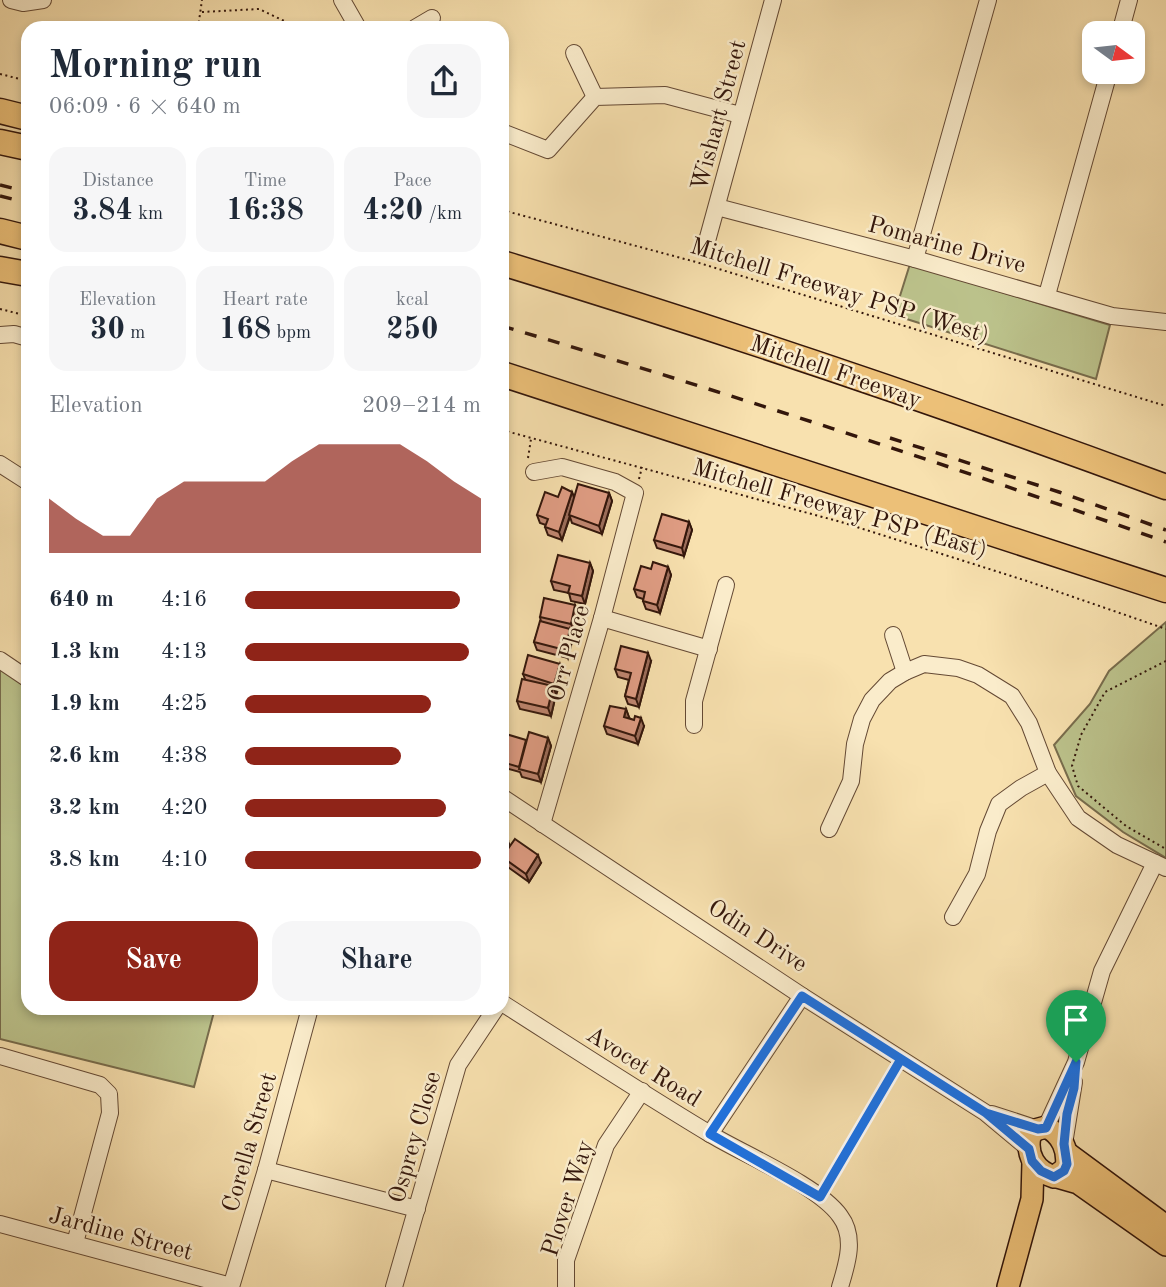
<!DOCTYPE html>
<meta charset="utf-8">
<style>
:root{--surface:#fff;--page:#f6f6f7;--text:#1f2937;--muted:#747a83;--accent:#8f2418}
body{margin:0;font-family:"Old Standard TT",serif;background:var(--page);color:var(--text);height:100vh;display:flex;flex-direction:column;font-size:26px;white-space:nowrap}
*{box-sizing:border-box;margin:0}
p{font-size:23px;color:var(--muted)}
.icon{flex:none;width:38px;height:38px;fill:none;stroke:currentColor;stroke-width:2;stroke-linecap:round;stroke-linejoin:round}
.map{position:relative;flex:1;overflow:hidden}
.sheet{position:absolute;left:21px;top:21px;width:488px;height:994px;display:flex;flex-direction:column;background:var(--surface);border-radius:21px;box-shadow:0 4px 10px #0003}
.sheet>*{flex:none}
.needle{width:46px;rotate:105deg}
.buttons{position:absolute;left:1082px;top:21px;display:grid;gap:14px}
.buttons a{display:grid;place-items:center;width:63px;height:63px;border-radius:14px;background:var(--surface);box-shadow:0 4px 10px #0003;font-size:35px}
.pin{position:absolute;display:grid;place-items:center;width:60px;height:60px;color:#fff;margin:-72px -30px;border-radius:50% 50% 50% 0;rotate:-45deg;box-shadow:0 0 7px #0007}
.pin .icon{rotate:45deg}
.round{display:grid;place-items:center;flex:none;width:74px;height:74px;border-radius:21px;background:var(--page)}
.headline{display:flex;align-items:center;justify-content:space-between;height:119px;padding:0 28px}
h1{font-size:38px;font-weight:800;line-height:52px}
.stats{display:grid;grid-template-columns:repeat(3,1fr);gap:10px;height:119px;padding:7px 28px}
.stats div{display:grid;align-content:center;border-radius:18px;background:var(--page);text-align:center}
.stats b{font-size:30px;font-weight:800}
.stats small{font-size:19px;font-weight:400}
.stats p{font-size:19px}
.chart{height:196px;padding:14px 28px}
.chart p{display:flex;justify-content:space-between}
.chart svg{width:100%;height:126px;margin-top:7px;fill:var(--accent);opacity:.7}
.primary-button{display:flex;gap:14px;margin-top:auto;padding:14px 28px}
.primary-button a{flex:1;height:80px;border-radius:21px;background:var(--accent);color:#fff;font-size:28px;font-weight:800;line-height:80px;text-align:center}
.primary-button a+a{background:var(--page);color:var(--text)}
ul{padding:0 28px;list-style:none;font-size:23px}
li{display:grid;grid-template-columns:112px 84px 1fr;align-items:center;height:52px}
li i{height:18px;border-radius:9px;background:var(--accent)}
.map>svg:first-child{display:block}
.park{fill:#bcc38c;stroke:#786c4c;stroke-width:2}
.lines{fill:none;stroke-linecap:round;stroke-linejoin:round}
.minor-casing{stroke:#644934;stroke-width:18}
.major-casing{stroke:#33160b;stroke-width:24}
.highway-casing{stroke:#33160b;stroke-width:27}
.path{stroke:#33160b;stroke-width:2;stroke-dasharray:2 3.5;stroke-linecap:butt}
.minor{stroke:#faeccb;stroke-width:16}
.major{stroke:#ecc078;stroke-width:21}
.highway{stroke:#ecc078;stroke-width:24}
.rail{stroke:#33160b;stroke-width:3.5;stroke-dasharray:12 12;stroke-linecap:butt}
.wall{fill:#c18772;stroke:#33160b;stroke-width:2}
.shaded-wall{fill:#9d6e5c;stroke:#33160b;stroke-width:2}
.building{fill:#e09d84;stroke:#33160b;stroke-width:2}
.route-casing{stroke:#fff;stroke-width:14}
.route{stroke:#1a73e8;stroke-width:9}
.labels{text-anchor:middle;stroke-width:5;stroke-linejoin:round;paint-order:stroke}
.street-label{font-size:24px;fill:#33160b;stroke:#faeccb}
</style>
<div class="map">
<svg width="1166" height="1287" viewBox="0 0 1166 1287">
<rect width="100%" height="100%" fill="#f8e1af"/>
<filter id="stains"><feTurbulence type="fractalNoise" baseFrequency=".00286" numOctaves="4"/><feColorMatrix values="0 0 0 0 .2 0 0 0 0 .09 0 0 0 0 .02 0 0 0 .5 -.17"/></filter>
<radialGradient id="worn" r=".72"><stop offset=".6" stop-color="#630" stop-opacity="0"/><stop offset="1" stop-color="#630" stop-opacity=".3"/></radialGradient>
<!-- park -->
<g class="park">
<path d="M910,264l200,61 -14,54 -202,-64z"/>
<path d="M1166,622v236l-43,-26 -47,-36 -22,-51 36,-41 19,-33z"/>
<path d="M0,668l28,19v321h187l-21,79 -194,-48z"/>
</g>
<g class="lines">
<defs>
<g id="minor">
<path d="M11,0l12,3 20,-3"/>
<path d="M342,0l16,28"/>
<path d="M415,28l17,-10"/>
<path d="M1120,33l9,-33"/>
<path d="M574,53l21,44"/>
<path d="M502,132l46,18 47,-53 70,-2 75,20"/>
<path d="M717,207l198,52 197,57 54,6"/>
<path d="M707,241l66,-241"/>
<path d="M915,259l73,-259"/>
<path d="M1047,295l62,-223"/>
<path d="M0,335l14,-1 14,4"/>
<path d="M0,464l28,18"/>
<path d="M534,472l28,-5 53,15 20,11 -33,125 -60,206"/>
<path d="M602,618l107,31"/>
<path d="M893,635l12,37"/>
<path d="M0,660l28,19"/>
<path d="M694,725v-24l32,-116"/>
<path d="M502,797l300,199 184,117 43,36"/>
<path d="M829,829l22,-48 4,-37 7,-25 10,-19 18,-19 15,-9 19,-8 34,4 20,7 34,21 17,27 19,50 30,45 39,27 49,23"/>
<path d="M953,917l24,-43 11,-43 11,-27 22,-16 27,-15"/>
<path d="M502,1003c69,44 138,89 208,131 33,20 109,52 130,82 16,21 7,48 0,71"/>
<path d="M0,1056l100,29 9,9 1,19 -35,130"/>
<path d="M992,1114l46,15"/>
<path d="M1046,1127l30,-65 26,-91 53,-108"/>
<path d="M710,1134l92,-138"/>
<path d="M1064,1144l10,-62"/>
<path d="M266,1170l151,39"/>
<path d="M0,1224l231,62"/>
<path d="M231,1287l35,-117 44,-162"/>
<path d="M394,1287l64,-222 38,-57"/>
<path d="M566,1287v-27l40,-115 36,-54"/>
</g>
<g id="major">
<path d="M1046,1127c16,7 23,24 20,41l-12,9c-19,-6 -28,-22 -24,-41l5,-6z"/>
<path d="M1067,1153l99,73"/>
<path d="M1057,1177l21,6 88,62"/>
<path d="M1008,1287l24,-88 1,-37"/>
</g>
<g id="highway">
<path d="M0,111l28,7"/>
<path d="M0,142l28,6"/>
<path d="M0,231l28,7"/>
<path d="M502,263c224,68 445,143 664,224"/>
<path d="M0,269l28,5"/>
<path d="M502,374l664,216"/>
</g>
</defs>
<!-- minor casing -->
<use href="#minor" class="minor-casing"/>
<!-- major casing -->
<use href="#major" class="major-casing"/>
<!-- highway casing -->
<use href="#highway" class="highway-casing"/>
<!-- path -->
<g class="path">
<path d="M202,12l57,-3 40,19"/>
<path d="M198,28l4,-28"/>
<path d="M0,74l28,7"/>
<path d="M502,210l194,52 470,144"/>
<path d="M0,309l28,7"/>
<path d="M502,430l339,92 186,59 139,48"/>
<path d="M528,458l3,-19"/>
<path d="M639,479l3,-12"/>
<path d="M1166,661l-61,31 -24,43 -9,31 6,20 48,40 40,23"/>
<path d="M828,1186l65,-114"/>
</g>
<!-- minor -->
<use href="#minor" class="minor"/>
<!-- major -->
<use href="#major" class="major"/>
<!-- highway -->
<use href="#highway" class="highway"/>
<!-- rail -->
<g class="rail">
<path d="M0,185l28,7"/>
<path d="M0,196l28,7"/>
<path d="M502,326c223,66 445,138 664,216"/>
<path d="M890,438l169,54 107,38"/>
</g>
</g>
<!-- wall -->
<g class="wall">
<path d="M572,492l2,6 35,-5 3,8 -10,33 -30,-11 -2,-6 -8,23 -14,-5 -3,-8 1,-2 -6,-2 -3,-8 21,-18z"/>
<path d="M689,522l3,8 -8,26 -27,-8 -3,-8z"/>
<path d="M590,563l3,8 -8,33 -14,-3 -2,-8 -15,-3 -3,-9z"/>
<path d="M668,567l3,8 -11,38 -14,-4 -3,-8v-2l-6,-2 -3,-8 17,-20z"/>
<path d="M575,605l3,8 -4,19h-3l2,5 -5,21 -31,-8 -3,-8 7,-20 -1,-5z"/>
<path d="M651,661l-12,46 -11,-3 -3,-8 4,-16 -11,-3 -3,-8z"/>
<path d="M563,672l-6,20 -2,-1 1,3 -5,22 -31,-7 -3,-8 8,-22 -2,-5z"/>
<path d="M626,709l3,9 15,8 -6,18 -31,-10 -3,-8z"/>
<path d="M548,738l3,8 -10,36 -19,-5 -2,-5 -18,-5v-18l24,-9z"/>
<path d="M502,828l3,7 -2,4 6,7 32,17 -12,19 -24,-17 -1,-3 -2,1z"/>
</g>
<!-- shaded-wall -->
<g class="shaded-wall">
<path d="M572,492l3,8 -13,40 -3,-8z"/>
<path d="M609,493l3,8 -10,33 -3,-8z"/>
<path d="M689,522l3,8 -8,26 -2,-8z"/>
<path d="M590,563l3,8 -8,33 -3,-8z"/>
<path d="M668,567l3,8 -11,38 -3,-8z"/>
<path d="M575,605l3,8 -4,19 -3,-8z"/>
<path d="M570,629l3,8 -5,21 -3,-8z"/>
<path d="M648,653l3,8 -12,46 -3,-8z"/>
<path d="M560,664l3,8 -6,20 -3,-8z"/>
<path d="M553,686l3,8 -5,22 -3,-8z"/>
<path d="M626,709l3,8 -2,8 -3,-8z"/>
<path d="M641,718l3,8 -6,18 -3,-8z"/>
<path d="M548,738l3,8 -10,36 -3,-8z"/>
<path d="M508,841l3,8 -9,8v-6z"/>
<path d="M538,855l3,8 -12,19 -3,-8z"/>
</g>
<!-- building -->
<g class="building">
<path d="M578,484l31,9 -10,33 -30,-11z"/>
<path d="M562,487l10,5 -13,40 -14,-5 3,-8 -11,-4 8,-23 13,5z"/>
<path d="M662,514l27,8 -7,26 -28,-8z"/>
<path d="M558,555l32,8 -8,33 -14,-3 2,-7 -19,-5z"/>
<path d="M653,562l15,5 -11,38 -14,-4 2,-9 -11,-3 7,-23 10,3z"/>
<path d="M544,598l31,7 -4,19 -31,-7z"/>
<path d="M540,621l30,8 -5,21 -31,-8z"/>
<path d="M621,646l27,7 -12,46 -11,-3 6,-23 -16,-4z"/>
<path d="M528,655l32,9 -6,20 -31,-10z"/>
<path d="M522,679l31,7 -5,22 -31,-7z"/>
<path d="M610,706l16,3 -2,8 10,3 1,-4 6,2 -6,18 -31,-10z"/>
<path d="M529,732l19,6 -10,36 -19,-5z"/>
<path d="M506,734l20,6 -7,27 -17,-5v-13z"/>
<path d="M502,838l6,3 -6,10z"/>
<path d="M515,839l23,16 -12,19 -24,-17z"/>
</g>
<g class="lines">
<defs>
<path id="route" d="M1076,1062l-30,66 -8,1 -52,-16 -184,-117 -92,138 110,63 81,-138 85,54 43,36 3,12 9,10 13,6 10,-6 3,-7 -3,-20 3,-30 7,-26 2,-26"/>
</defs>
<!-- route casing -->
<use href="#route" class="route-casing"/>
<!-- route -->
<use href="#route" class="route"/>
</g>
<g class="labels">
<!-- street labels -->
<g class="street-label">
<text transform="translate(718 115) rotate(-75)" y="8">Wishart Street</text>
<text transform="translate(947 244) rotate(15)" y="8">Pomarine Drive</text>
<text transform="translate(840 290) rotate(17)" y="8">Mitchell Freeway PSP (West)</text>
<text transform="translate(836 371) rotate(19)" y="8">Mitchell Freeway</text>
<text transform="translate(840 508) rotate(16)" y="8">Mitchell Freeway PSP (East)</text>
<text transform="translate(568 653) rotate(-74)" y="8">Orr Place</text>
<text transform="translate(758 935) rotate(33)" y="8">Odin Drive</text>
<text transform="translate(644 1066) rotate(32)" y="8">Avocet Road</text>
<text transform="translate(414 1137) rotate(-74)" y="8">Osprey Close</text>
<text transform="translate(249 1142) rotate(-74)" y="8">Corella Street</text>
<text transform="translate(567 1198) rotate(-72)" y="8">Plover Way</text>
<text transform="translate(121 1233) rotate(15)" y="8">Jardine Street</text>
</g>
</g>
<rect width="100%" height="100%" filter="url(#stains)"/>
<rect width="100%" height="100%" fill="url(#worn)"/>
</svg>
<div class="buttons">
<a><svg class="needle" viewBox="-14 -14 28 28"><path d="M0-13l5 13h-10z" fill="#e53935"/><path d="M0 13l5-13h-10z" fill="#747a83"/></svg></a>
</div>
<div class="pin" style="left:1076px;top:1062px;background:#1e9e55"><svg class="icon" aria-label="arrive" viewBox="0 0 24 24"><path d="M6 21V4h12l-3 4 3 4H6"/></svg></div>
<section class="sheet">
<div class="headline"><div><h1>Morning run</h1><p>06:09 · 6 × 640 m</p></div><a class="round"><svg class="icon" aria-label="share" viewBox="0 0 24 24"><path d="M12 15V3M7 8l5-5 5 5M5 13v7h14v-7"/></svg></a></div>
<div class="stats">
<div><p>Distance</p><b>3.84<small> km</small></b></div>
<div><p>Time</p><b>16:38</b></div>
<div><p>Pace</p><b>4:20<small> /km</small></b></div>
</div>
<div class="stats">
<div><p>Elevation</p><b>30<small> m</small></b></div>
<div><p>Heart rate</p><b>168<small> bpm</small></b></div>
<div><p>kcal</p><b>250</b></div>
</div>
<div class="chart"><p><span>Elevation</span>209–214 m</p>
<svg viewBox="0 0 160 44" preserveAspectRatio="none"><path d="M0 44V25L10 32L20 38L30 38L40 25L50 19L60 19L70 19L80 19L90 12L100 6L110 6L120 6L130 6L140 12L150 19L160 25V44z"/></svg>
</div>
<ul>
<li><b>640 m</b>4:16<i style="width:91%"></i></li>
<li><b>1.3 km</b>4:13<i style="width:95%"></i></li>
<li><b>1.9 km</b>4:25<i style="width:79%"></i></li>
<li><b>2.6 km</b>4:38<i style="width:66%"></i></li>
<li><b>3.2 km</b>4:20<i style="width:85%"></i></li>
<li><b>3.8 km</b>4:10<i style="width:100%"></i></li>
</ul>
<div class="primary-button"><a>Save</a><a>Share</a></div>
</section>
</div>
